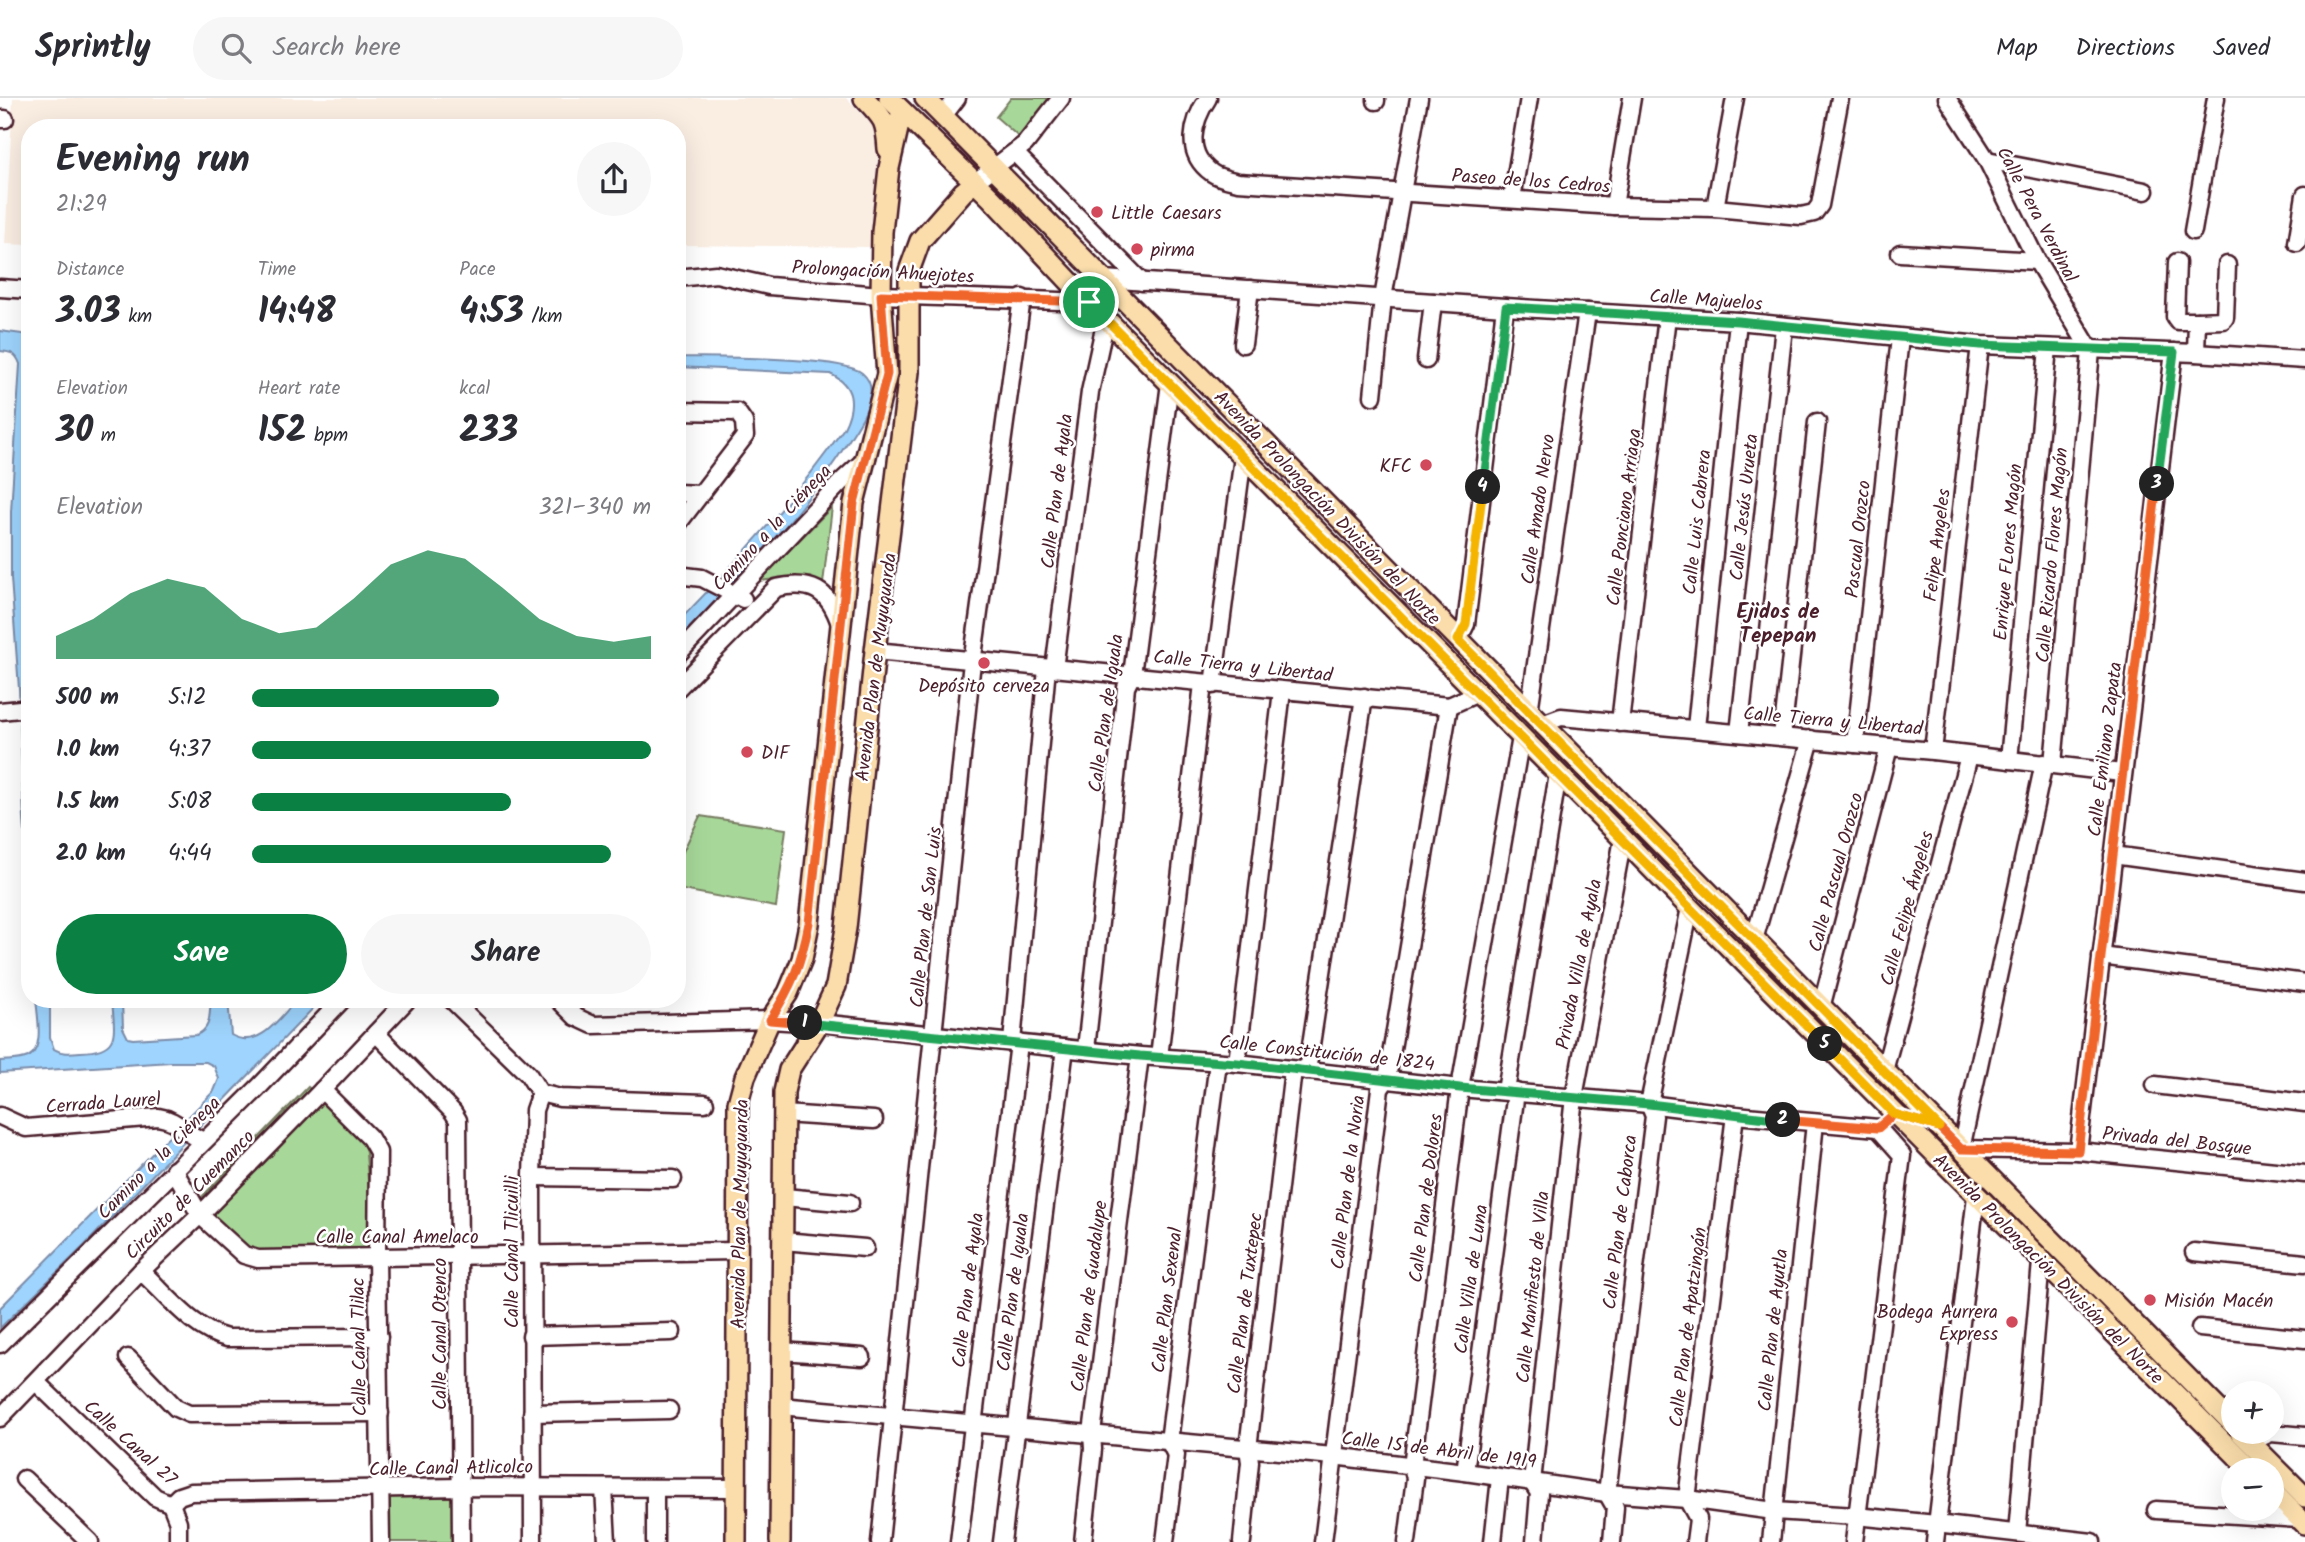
<!DOCTYPE html>
<meta charset="utf-8">
<style>
:root{--surface:#fff;--page:#f7f7f7;--text:#2b2b33;--muted:#7c7c81;--line:#e1e1e2;--accent:#0b8043}
body{margin:0;font-family:Kalam,sans-serif;background:var(--page);color:var(--text);height:100vh;display:flex;flex-direction:column;font-size:26px;white-space:nowrap}
*{box-sizing:border-box;margin:0}
p{font-size:23px;color:var(--muted)}
.icon{flex:none;width:38px;height:38px;fill:none;stroke:currentColor;stroke-width:2;stroke-linecap:round;stroke-linejoin:round}
.map{position:relative;flex:1;overflow:hidden}
.sheet{position:absolute;left:21px;top:21px;width:665px;height:889px;display:flex;flex-direction:column;background:var(--surface);border-radius:28px;box-shadow:0 7px 28px #0002}
.sheet>*{flex:none}
.tools{position:absolute;left:2221px;top:1283px;display:grid;gap:14px}
.tools a{display:grid;place-items:center;width:63px;height:63px;border-radius:50%;background:var(--surface);box-shadow:0 7px 28px #0002;font-size:35px}
.pin{position:absolute;display:grid;place-items:center;width:60px;height:60px;color:#fff;margin:-30px;border:4px solid #fff;border-radius:50%;box-shadow:0 2px 7px #0007}
.km{position:absolute;width:35px;height:35px;margin:-18px;border-radius:50%;background:#222;color:#fff;font-size:19px;line-height:35px;text-align:center}
.round{display:grid;place-items:center;flex:none;width:74px;height:74px;border-radius:37px;background:var(--page)}
.headline{display:flex;align-items:center;justify-content:space-between;height:119px;padding:0 35px}
h1{font-size:38px;font-weight:700;line-height:52px}
.metrics{display:grid;grid-template-columns:repeat(3,1fr);gap:10px;height:119px;padding:7px 35px}
.metrics div{display:grid;align-content:center}
.metrics b{font-size:35px;font-weight:700}
.metrics small{font-size:19px;font-weight:400}
.metrics p{font-size:19px}
.chart{height:196px;padding:14px 35px}
.chart p{display:flex;justify-content:space-between}
.chart svg{width:100%;height:126px;margin-top:7px;fill:var(--accent);opacity:.7}
.action{display:flex;gap:14px;margin-top:auto;padding:14px 35px}
.action a{flex:1;height:80px;border-radius:42px;background:var(--accent);color:#fff;font-size:28px;font-weight:700;line-height:80px;text-align:center}
.action a+a{background:var(--page);color:var(--text)}
ul{padding:0 35px;list-style:none;font-size:23px}
li{display:grid;grid-template-columns:112px 84px 1fr;align-items:center;height:52px}
li i{height:18px;border-radius:9px;background:var(--accent)}
header{display:flex;align-items:center;gap:42px;box-sizing:border-box;height:98px;padding:0 35px;background:var(--surface);border-bottom:2px solid var(--line)}
header strong{font-size:33px}
nav{display:flex;gap:38px;margin-inline-start:auto;font-size:24px}
.search{width:490px;height:63px;background:var(--page);display:flex;align-items:center;gap:18px;box-sizing:border-box;padding:0 24px;border-radius:38px;color:var(--muted);font-size:26px}
.map>svg:first-child{display:block}
.built{fill:#faede2}
.green{fill:#a7d899;stroke:#787c62;stroke-width:2}
.water{fill:#9ed4fd;stroke:#7c8ca9;stroke-width:2}
.lines{fill:none;stroke-linecap:round;stroke-linejoin:round}
.minor-casing{stroke:#4a1f2b;stroke-width:21}
.major-casing{stroke:#4a1f2b;stroke-width:24}
.minor{stroke:#fff;stroke-width:16}
.major{stroke:#faddab;stroke-width:19}
.split-1-casing{stroke:#fff;stroke-width:14}
.split-2-casing{stroke:#fff;stroke-width:14}
.split-3-casing{stroke:#fff;stroke-width:14}
.split-4-casing{stroke:#fff;stroke-width:14}
.split-5-casing{stroke:#fff;stroke-width:14}
.split-6-casing{stroke:#fff;stroke-width:14}
.split-1{stroke:#f0652b;stroke-width:9}
.split-2{stroke:#22a559;stroke-width:9}
.split-3{stroke:#f0652b;stroke-width:9}
.split-4{stroke:#22a559;stroke-width:9}
.split-5{stroke:#f5b400;stroke-width:9}
.split-6{stroke:#f5b400;stroke-width:9}
.poi-dot{fill:#d1495b;stroke:#fff;stroke-width:2.5}
.labels{text-anchor:middle;stroke-width:5;stroke-linejoin:round;paint-order:stroke}
.street-label{font-size:19px;fill:#4a1f2b;stroke:#fff}
.poi-label{font-size:19px;fill:#4a1f2b;stroke:#fff;text-anchor:start}
.neighbourhood-label{font-size:21px;font-weight:bold;fill:#4a1f2b;stroke:#fff}
</style>
<header>
<strong>Sprintly</strong>
<div class="search"><svg class="icon" aria-label="search" viewBox="0 0 24 24"><circle cx="10" cy="10" r="6"/><path d="M15 15l6 6"/></svg>Search here</div>
<nav><a>Map</a><a>Directions</a><a>Saved</a></nav>
</header>
<div class="map">
<svg width="2305" height="1444" viewBox="0 0 2305 1444">
<rect width="100%" height="100%" fill="#fff"/>
<filter id="ink" filterUnits="userSpaceOnUse"><feTurbulence type="fractalNoise" baseFrequency=".0143" numOctaves="2"/><feDisplacementMap in="SourceGraphic" scale="14" xChannelSelector="R" yChannelSelector="G"/><feConvolveMatrix kernelMatrix="1 2 1 2 8 2 1 2 1" color-interpolation-filters="sRGB"/></filter>
<g filter="url(#ink)">
<!-- built -->
<path class="built" d="M13,0h833l33,34 -5,115 -197,-2v-117h-647v117l-25,-1z"/>
<!-- green -->
<g class="green">
<path d="M1011,0h43l-33,41 -25,-22z"/>
<path d="M832,409l-9,77c-21,-7 -42,-6 -64,-3z"/>
<path d="M700,718l86,13 -10,78 -99,-18v-25z"/>
<path d="M308,989l57,55 9,112 -129,-2 -49,-49z"/>
<path d="M383,1399h72l1,45h-74z"/>
</g>
<!-- water -->
<g class="water">
<path d="M0,233l30,4 -4,218 4,135v202l-6,-70 -5,-131 -8,-111v-66l9,-148c-4,-11 -9,-12 -20,-13z"/>
<path d="M677,259c34,1 164,-1 185,16 7,6 10,15 8,24 -2,15 -13,30 -21,43 -45,72 -112,144 -172,204v-21c60,-62 118,-124 167,-195 11,-22 11,-43 -14,-54l-153,-7z"/>
<path d="M36,901h14v38l4,12c8,5 17,4 27,3 41,-1 33,-20 31,-53h10l1,29 5,10 5,1 63,-4c16,-6 13,-21 15,-36h17l3,36c28,16 49,-18 66,-36h25l-239,248 -83,81v-20l214,-217 5,-12 -5,-13 -8,-4h-35l-171,11v-12c9,-1 19,0 28,-4 17,-8 9,-43 8,-58z"/>
</g>
<g class="lines">
<defs>
<g id="minor">
<path d="M1208,0c-16,24 -24,55 4,75 7,5 18,7 26,9l376,24 101,2 86,8 13,-3 6,-8 20,-107"/>
<path d="M1947,0l40,62 50,101 54,90 -38,413"/>
<path d="M1376,3v-3"/>
<path d="M943,18l14,-18"/>
<path d="M0,21h5"/>
<path d="M1015,55l127,129"/>
<path d="M1987,62l158,31"/>
<path d="M975,84l50,-38 36,-46"/>
<path d="M1512,101l17,-101"/>
<path d="M1614,108l18,-108"/>
<path d="M1715,110l20,-110"/>
<path d="M2193,133l23,-133"/>
<path d="M2297,145l8,-48"/>
<path d="M1900,155l137,8"/>
<path d="M2177,164l-2,55 3,4h19l-1,32"/>
<path d="M677,180l39,-4 53,12 112,9 208,7"/>
<path d="M1104,181l401,28 233,14 242,24 216,8 109,7"/>
<path d="M0,190l30,2"/>
<path d="M2197,223l26,-1 2,-2 2,-53"/>
<path d="M1243,246l7,-55"/>
<path d="M1426,262l7,-58"/>
<path d="M1373,298l10,-98 36,-200"/>
<path d="M677,313l60,1 7,10 1,14 -68,89"/>
<path d="M677,395l23,1"/>
<path d="M677,477l25,3 41,21"/>
<path d="M1458,542l8,-16 39,-317"/>
<path d="M875,553l574,55 29,-13"/>
<path d="M677,557l165,-174 25,-23"/>
<path d="M1054,571l36,-277 16,-73"/>
<path d="M1213,587l30,-229"/>
<path d="M677,591l99,-101c35,-8 53,2 64,36"/>
<path d="M0,613l30,-3"/>
<path d="M1529,614l58,-400"/>
<path d="M1620,625l47,-407"/>
<path d="M1542,626l19,-7 372,34 189,22"/>
<path d="M1696,630l42,-407"/>
<path d="M1739,635l45,-406"/>
<path d="M1782,639l35,-315"/>
<path d="M1855,646l45,-406"/>
<path d="M1933,653l47,-406"/>
<path d="M2009,662l39,-412"/>
<path d="M2044,665l-83,386 117,2 227,23"/>
<path d="M2113,757l192,26"/>
<path d="M1754,842l57,-201"/>
<path d="M2101,858l204,27"/>
<path d="M451,901l77,75 12,19 -6,17 -2,67 1,365"/>
<path d="M558,901l18,18 17,8 177,-5 49,3 321,33 97,7 223,25 189,16 86,11 143,13"/>
<path d="M1821,910l68,-261"/>
<path d="M376,935l77,79 5,8 3,422"/>
<path d="M1012,944l35,-374"/>
<path d="M1086,951l40,-362 6,-12 38,-292"/>
<path d="M1159,959l44,-373"/>
<path d="M1237,965l45,-372"/>
<path d="M1307,973l57,-374"/>
<path d="M1884,973l85,-315"/>
<path d="M2155,987l150,18"/>
<path d="M322,992l48,48 8,14 -1,104 4,286"/>
<path d="M1506,993l52,-317"/>
<path d="M540,995l20,5 145,5"/>
<path d="M783,1016l91,6"/>
<path d="M0,1018l26,12 132,-11c21,3 26,17 46,24"/>
<path d="M2078,1053l96,-799"/>
<path d="M174,1072l26,45 44,40 14,4 478,-8"/>
<path d="M532,1079l141,2"/>
<path d="M784,1099l66,6"/>
<path d="M783,1143l82,7"/>
<path d="M2194,1154l111,11"/>
<path d="M141,1173c26,24 52,59 86,67l152,-1"/>
<path d="M2200,1230l105,11"/>
<path d="M531,1238l141,-4"/>
<path d="M0,1246l258,-256 85,-89"/>
<path d="M782,1253l80,6"/>
<path d="M128,1260l48,50 13,6 191,-1"/>
<path d="M36,1284l119,115 16,7 7,18v20"/>
<path d="M780,1308l553,50 132,16 142,21 80,6 87,12 82,5 80,8 156,18"/>
<path d="M532,1315l137,-3"/>
<path d="M0,1320l141,-147 59,-56 122,-125 86,-91"/>
<path d="M2251,1344l20,-9 34,3"/>
<path d="M1465,1374l51,-380"/>
<path d="M24,1381l66,63"/>
<path d="M604,1390l3,54"/>
<path d="M171,1406l8,-8 12,-4 270,-5 275,1"/>
<path d="M2156,1412l143,9"/>
<path d="M2017,1435l24,-271"/>
<path d="M655,1444v-54"/>
<path d="M880,1444l91,-871 51,-373"/>
<path d="M959,1444l60,-499"/>
<path d="M1002,1444l63,-494"/>
<path d="M1083,1444l10,-93 -1,-16 48,-377"/>
<path d="M1165,1444l11,-87 -7,-14 49,-379"/>
<path d="M1242,1444l8,-80 -2,-14 45,-378"/>
<path d="M1323,1444l57,-453 7,-10 62,-373"/>
<path d="M1407,1444l8,-64 -3,-12 48,-378 61,-351"/>
<path d="M1493,1444l7,-64"/>
<path d="M1535,1444l4,-49 -7,-11 42,-385 49,-258"/>
<path d="M1612,1444l3,-35 -8,-14 47,-377 -5,-12 41,-196"/>
<path d="M1695,1444l3,-23 -11,-20 48,-384"/>
<path d="M1771,1444l44,-419"/>
<path d="M1854,1444l48,-387 -24,-27"/>
<path d="M1935,1444l41,-346"/>
</g>
<g id="major">
<path d="M864,0c20,21 22,22 24,51"/>
<path d="M889,0l102,100 98,104 534,537 67,69 561,562"/>
<path d="M925,0l1308,1326"/>
<path d="M2240,1334l65,65"/>
<path d="M2272,1393l33,33"/>
<path d="M736,1444l2,-439 7,-26 25,-57 18,-27 14,-34 7,-35 45,-421 33,-129 -6,-79 1,-63 7,-64 13,-57"/>
<path d="M780,1444l4,-450 5,-22 30,-47 17,-37 10,-58 29,-277 34,-279v-101l11,-30 43,-49 12,-10"/>
</g>
</defs>
<!-- minor casing -->
<use href="#minor" class="minor-casing"/>
<!-- major casing -->
<use href="#major" class="major-casing"/>
<!-- minor -->
<use href="#minor" class="minor"/>
<!-- major -->
<use href="#major" class="major"/>
</g>
</g>
<g class="lines" filter="url(#ink)">
<defs>
<path id="split-1" d="M805,925l-35,-3c22,-34 31,-56 39,-97l45,-420 33,-129 -6,-79 208,7"/>
<path id="split-2" d="M805,925l335,33 97,7 223,25 189,16 134,16"/>
<path id="split-3" d="M1783,1022l95,8 16,-14 45,13 22,22 117,2 79,-667"/>
<path id="split-4" d="M1483,389l23,-180 232,14 242,24 194,7 -17,132"/>
<path id="split-5" d="M1483,389l-17,137 -8,16 481,487 -45,-13 -69,-70"/>
<path id="split-6" d="M1089,204l736,742"/>
</defs>
<!-- split-1 casing -->
<use href="#split-1" class="split-1-casing"/>
<!-- split-2 casing -->
<use href="#split-2" class="split-2-casing"/>
<!-- split-3 casing -->
<use href="#split-3" class="split-3-casing"/>
<!-- split-4 casing -->
<use href="#split-4" class="split-4-casing"/>
<!-- split-5 casing -->
<use href="#split-5" class="split-5-casing"/>
<!-- split-6 casing -->
<use href="#split-6" class="split-6-casing"/>
<!-- split-1 -->
<use href="#split-1" class="split-1"/>
<!-- split-2 -->
<use href="#split-2" class="split-2"/>
<!-- split-3 -->
<use href="#split-3" class="split-3"/>
<!-- split-4 -->
<use href="#split-4" class="split-4"/>
<!-- split-5 -->
<use href="#split-5" class="split-5"/>
<!-- split-6 -->
<use href="#split-6" class="split-6"/>
</g>
<!-- markers -->
<g class="poi-dot">
<circle cx="1097" cy="114" r="7"/>
<circle cx="1137" cy="151" r="7"/>
<circle cx="1426" cy="367" r="7"/>
<circle cx="984" cy="565" r="7"/>
<circle cx="747" cy="654" r="7"/>
<circle cx="2150" cy="1202" r="7"/>
<circle cx="2012" cy="1224" r="7"/>
</g>
<g class="labels">
<!-- street labels -->
<g class="street-label">
<text transform="translate(1531 82) rotate(4)" y="7">Paseo de los Cedros</text>
<text transform="translate(2038 116) rotate(62)" y="7">Calle Pera Verdinal</text>
<text transform="translate(883 173) rotate(3)" y="7">Prolongación Ahuejotes</text>
<text transform="translate(1706 201) rotate(4)" y="7">Calle Majuelos</text>
<text transform="translate(1056 393) rotate(-83)" y="7">Calle Plan de Ayala</text>
<text transform="translate(1328 409) rotate(46)" y="7">Avenida Prolongación División del Norte</text>
<text transform="translate(1743 409) rotate(-84)" y="7">Calle Jesús Urueta</text>
<text transform="translate(1537 411) rotate(-82)" y="7">Calle Amado Nervo</text>
<text transform="translate(1623 419) rotate(-83)" y="7">Calle Ponciano Arriaga</text>
<text transform="translate(1696 424) rotate(-84)" y="7">Calle Luis Cabrera</text>
<text transform="translate(771 429) rotate(-47)" y="7">Camino a la Ciénega</text>
<text transform="translate(1857 441) rotate(-84)" y="7">Pascual Orozco</text>
<text transform="translate(1936 447) rotate(-83)" y="7">Felipe Angeles</text>
<text transform="translate(2007 454) rotate(-85)" y="7">Enrique FLores Magón</text>
<text transform="translate(2051 457) rotate(-85)" y="7">Calle Ricardo Flores Magón</text>
<text transform="translate(1243 567) rotate(6)" y="7">Calle Tierra y Libertad</text>
<text transform="translate(875 569) rotate(-83)" y="7">Avenida Plan de Muyuguarda</text>
<text transform="translate(1105 615) rotate(-82)" y="7">Calle Plan de Iguala</text>
<text transform="translate(1833 622) rotate(5)" y="7">Calle Tierra y Libertad</text>
<text transform="translate(2104 651) rotate(-83)" y="7">Calle Emiliano Zapata</text>
<text transform="translate(1835 774) rotate(-75)" y="7">Calle Pascual Orozco</text>
<text transform="translate(1906 810) rotate(-75)" y="7">Calle Felipe Ángeles</text>
<text transform="translate(925 819) rotate(-84)" y="7">Calle Plan de San Luis</text>
<text transform="translate(1578 866) rotate(-79)" y="7">Privada Villa de Ayala</text>
<text transform="translate(1327 954) rotate(6)" y="7">Calle Constitución de 1824</text>
<text transform="translate(103 1004) rotate(-4)" y="7">Cerrada Laurel</text>
<text transform="translate(2177 1042) rotate(6)" y="7">Privada del Bosque</text>
<text transform="translate(158 1059) rotate(-45)" y="7">Camino a la Ciénega</text>
<text transform="translate(1347 1084) rotate(-83)" y="7">Calle Plan de la Noria</text>
<text transform="translate(189 1096) rotate(-45)" y="7">Circuito de Cuemanco</text>
<text transform="translate(1425 1100) rotate(-83)" y="7">Calle Plan de Dolores</text>
<text transform="translate(739 1116) rotate(-89)" y="7">Avenida Plan de Muyuguarda</text>
<text transform="translate(1619 1124) rotate(-83)" y="7">Calle Plan de Caborca</text>
<text x="397" y="1145">Calle Canal Amelaco</text>
<text transform="translate(511 1154) rotate(-90)" y="7">Calle Canal Tlicuilli</text>
<text transform="translate(2049 1170) rotate(45)" y="7">Avenida Prolongación División del Norte</text>
<text transform="translate(1470 1181) rotate(-82)" y="7">Calle Villa de Luna</text>
<text transform="translate(1532 1189) rotate(-84)" y="7">Calle Manifiesto de Villa</text>
<text transform="translate(967 1192) rotate(-83)" y="7">Calle Plan de Ayala</text>
<text transform="translate(1012 1194) rotate(-83)" y="7">Calle Plan de Iguala</text>
<text transform="translate(1088 1198) rotate(-83)" y="7">Calle Plan de Guadalupe</text>
<text transform="translate(1166 1202) rotate(-83)" y="7">Calle Plan Sexenal</text>
<text transform="translate(1244 1205) rotate(-83)" y="7">Calle Plan de Tuxtepec</text>
<text transform="translate(1687 1229) rotate(-83)" y="7">Calle Plan de Apatzingán</text>
<text transform="translate(1772 1232) rotate(-84)" y="7">Calle Plan de Ayutla</text>
<text transform="translate(439 1236) rotate(-90)" y="7">Calle Canal Otenco</text>
<text transform="translate(358 1249) rotate(-91)" y="7">Calle Canal Tlilac</text>
<text transform="translate(131 1344) rotate(42)" y="7">Calle Canal 27</text>
<text transform="translate(1439 1351) rotate(7)" y="7">Calle 15 de Abril de 1919</text>
<text transform="translate(451 1369) rotate(-1)" y="7">Calle Canal Atlicolco</text>
</g>
<!-- poi labels -->
<g class="poi-label">
<text x="1111" y="121">Little Caesars</text>
<text x="1151" y="158">pirma</text>
<text x="1412" y="374" text-anchor="end">KFC</text>
<text x="984" y="594" text-anchor="middle">Depósito cerveza</text>
<text x="761" y="661">DIF</text>
<text x="2164" y="1209">Misión Macén</text>
<text x="1998" y="1220" text-anchor="end">Bodega Aurrera<tspan x="1998" dy="22">Express</tspan></text>
</g>
<!-- neighbourhood labels -->
<g class="neighbourhood-label">
<text x="1778" y="520">Ejidos de<tspan x="1778" dy="24">Tepepan</tspan></text>
</g>
</g>
</svg>
<div class="tools">
<a>+</a>
<a>−</a>
</div>
<div class="pin" style="left:1089px;top:204px;background:#1e9e55"><svg class="icon" aria-label="arrive" viewBox="0 0 24 24"><path d="M6 21V4h12l-3 4 3 4H6"/></svg></div>
<b class="km" style="left:805px;top:925px">1</b>
<b class="km" style="left:1783px;top:1022px">2</b>
<b class="km" style="left:2157px;top:386px">3</b>
<b class="km" style="left:1483px;top:389px">4</b>
<b class="km" style="left:1825px;top:946px">5</b>
<section class="sheet">
<div class="headline"><div><h1>Evening run</h1><p>21:29</p></div><a class="round"><svg class="icon" aria-label="share" viewBox="0 0 24 24"><path d="M12 15V3M7 8l5-5 5 5M5 13v7h14v-7"/></svg></a></div>
<div class="metrics">
<div><p>Distance</p><b>3.03<small> km</small></b></div>
<div><p>Time</p><b>14:48</b></div>
<div><p>Pace</p><b>4:53<small> /km</small></b></div>
</div>
<div class="metrics">
<div><p>Elevation</p><b>30<small> m</small></b></div>
<div><p>Heart rate</p><b>152<small> bpm</small></b></div>
<div><p>kcal</p><b>233</b></div>
</div>
<div class="chart"><p><span>Elevation</span>321–340 m</p>
<svg viewBox="0 0 160 44" preserveAspectRatio="none"><path d="M0 44V36L10 30L20 21L30 16L40 19L50 30L60 35L70 33L80 23L90 11L100 6L110 9L120 19L130 30L140 36L150 38L160 36V44z"/></svg>
</div>
<ul>
<li><b>500 m</b>5:12<i style="width:62%"></i></li>
<li><b>1.0 km</b>4:37<i style="width:100%"></i></li>
<li><b>1.5 km</b>5:08<i style="width:65%"></i></li>
<li><b>2.0 km</b>4:44<i style="width:90%"></i></li>
</ul>
<div class="action"><a>Save</a><a>Share</a></div>
</section>
</div>
